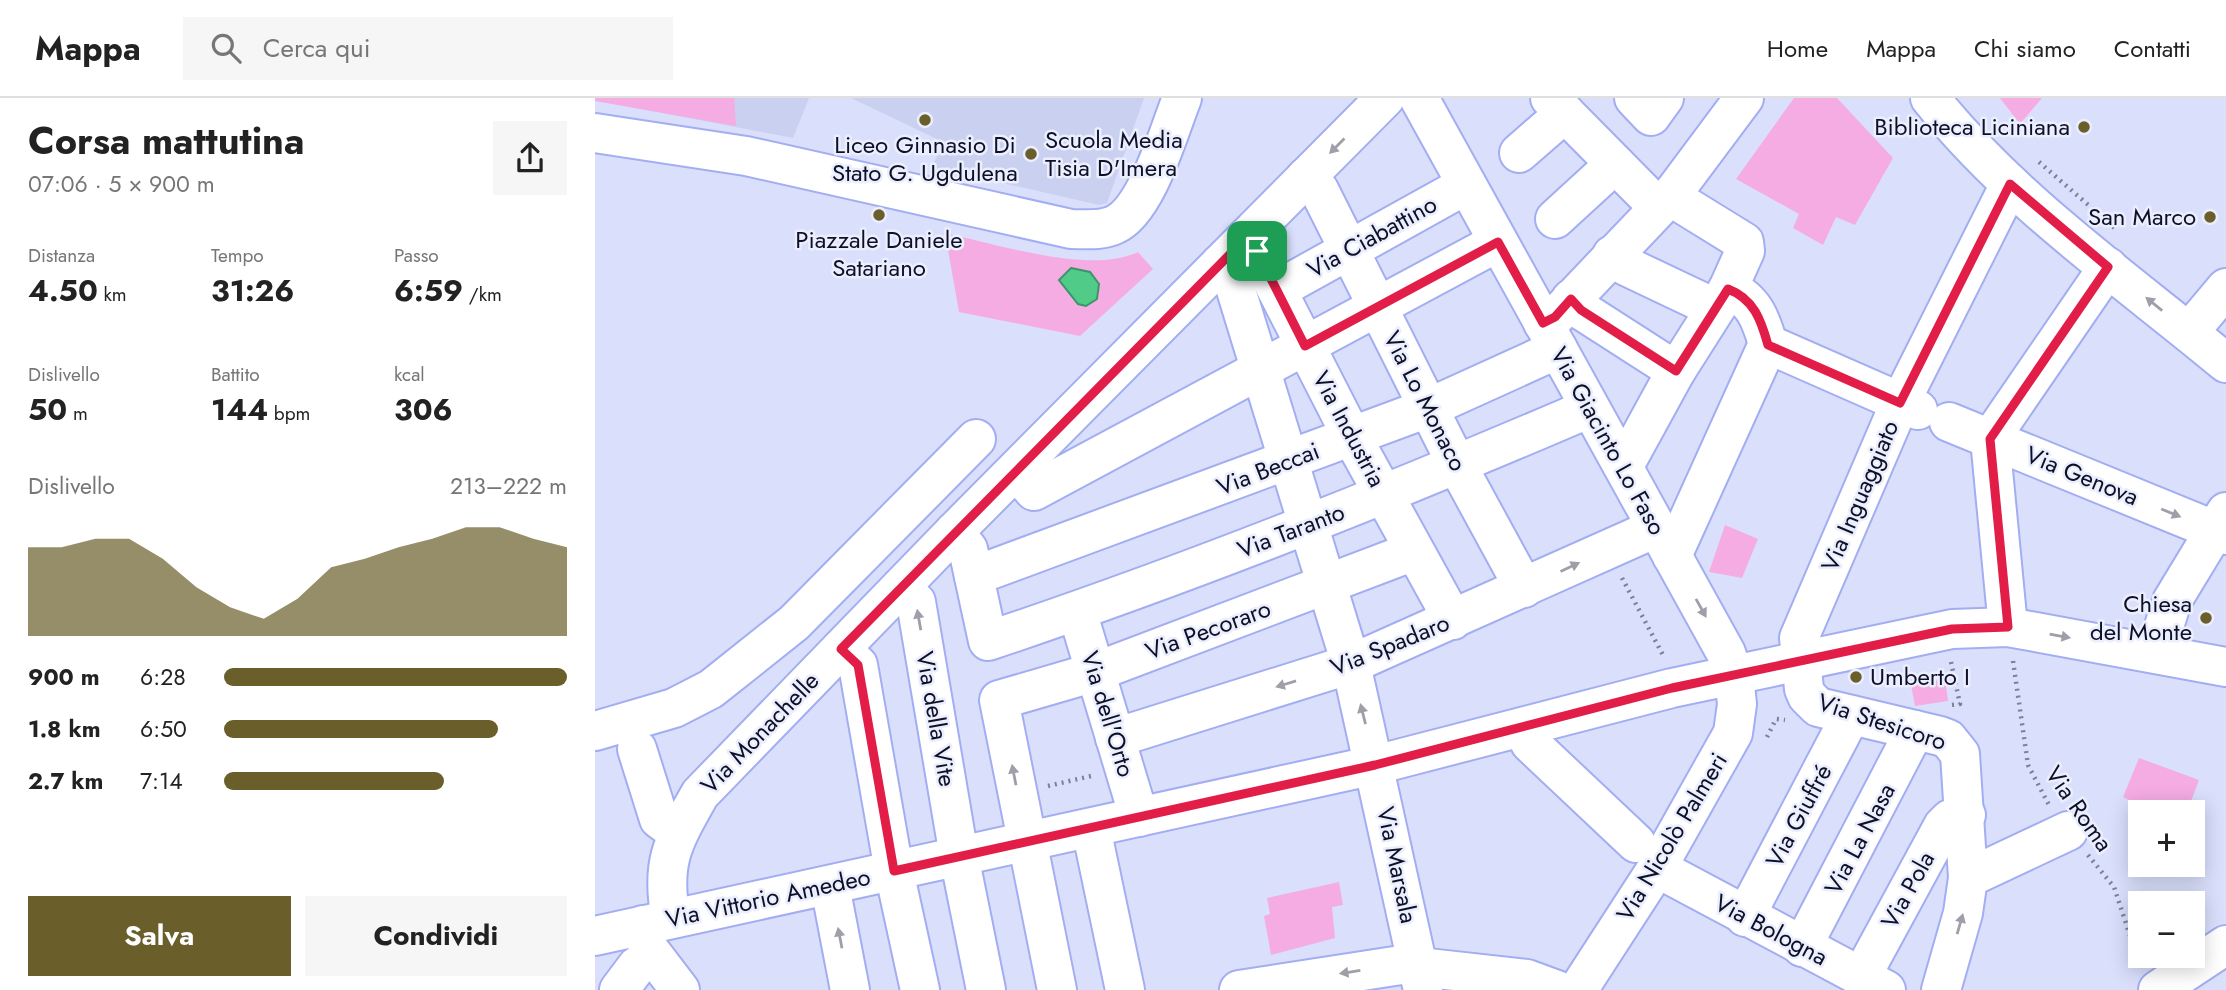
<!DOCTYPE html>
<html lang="it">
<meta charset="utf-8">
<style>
:root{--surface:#fff;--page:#f6f6f6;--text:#222;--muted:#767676;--line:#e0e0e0;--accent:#6a5e2b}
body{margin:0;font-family:Jost,sans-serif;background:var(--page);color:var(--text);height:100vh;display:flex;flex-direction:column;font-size:26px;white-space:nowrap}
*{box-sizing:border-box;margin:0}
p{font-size:23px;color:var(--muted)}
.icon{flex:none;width:38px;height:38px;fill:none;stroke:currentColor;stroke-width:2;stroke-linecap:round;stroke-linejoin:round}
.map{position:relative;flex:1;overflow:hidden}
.sheet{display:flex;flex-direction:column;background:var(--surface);width:595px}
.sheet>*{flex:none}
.buttons{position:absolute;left:1533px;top:702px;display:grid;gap:14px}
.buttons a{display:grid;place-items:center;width:77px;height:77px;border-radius:0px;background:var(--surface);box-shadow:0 4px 18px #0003;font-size:35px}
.pin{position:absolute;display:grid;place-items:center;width:60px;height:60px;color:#fff;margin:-30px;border-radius:14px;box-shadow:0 4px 10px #0006}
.round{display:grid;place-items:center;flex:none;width:74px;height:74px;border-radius:0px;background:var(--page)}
.overview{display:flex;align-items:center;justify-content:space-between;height:119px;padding:0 28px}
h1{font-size:38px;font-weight:700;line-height:52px}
.figures{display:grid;grid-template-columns:repeat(3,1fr);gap:10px;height:119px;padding:7px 28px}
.figures div{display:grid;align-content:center}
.figures b{font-size:30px;font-weight:700}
.figures small{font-size:19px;font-weight:400}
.figures p{font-size:19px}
.chart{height:196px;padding:14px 28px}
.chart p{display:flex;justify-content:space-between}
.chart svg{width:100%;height:126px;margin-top:7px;fill:var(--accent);opacity:.7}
.button{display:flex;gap:14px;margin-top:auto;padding:14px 28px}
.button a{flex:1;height:80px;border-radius:0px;background:var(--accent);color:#fff;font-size:28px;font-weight:700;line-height:80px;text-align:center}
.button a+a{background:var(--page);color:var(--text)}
ul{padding:0 28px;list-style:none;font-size:23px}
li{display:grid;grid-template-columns:112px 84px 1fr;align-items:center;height:52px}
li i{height:18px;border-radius:9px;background:var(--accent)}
header{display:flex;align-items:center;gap:42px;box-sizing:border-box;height:98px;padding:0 35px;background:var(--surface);border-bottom:2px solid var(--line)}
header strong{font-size:33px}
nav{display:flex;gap:38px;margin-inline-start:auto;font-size:24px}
.search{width:490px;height:63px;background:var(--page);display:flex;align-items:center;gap:18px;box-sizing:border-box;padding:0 24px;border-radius:0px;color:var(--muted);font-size:26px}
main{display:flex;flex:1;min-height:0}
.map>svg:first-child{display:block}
.built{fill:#cad0ef}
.green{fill:#f5ace3}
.water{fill:#50cc88;stroke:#3c946b;stroke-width:2}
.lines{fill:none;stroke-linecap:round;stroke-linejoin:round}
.minor-casing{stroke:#a2aef1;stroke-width:42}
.path{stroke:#7c819a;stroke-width:4.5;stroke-dasharray:2 5;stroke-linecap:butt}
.minor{stroke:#fff;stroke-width:38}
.oneway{fill:#9e9fa9}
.route-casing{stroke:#fff;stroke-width:14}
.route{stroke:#e11d48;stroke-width:9}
.poi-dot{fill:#6a5e2b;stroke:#ebeefd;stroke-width:2.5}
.labels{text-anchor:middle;stroke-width:5;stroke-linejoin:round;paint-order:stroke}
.poi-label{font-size:24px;fill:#0d1027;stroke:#ebeefd;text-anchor:end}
.street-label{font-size:24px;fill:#0d1027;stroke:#ebeefd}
</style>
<header>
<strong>Mappa</strong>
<div class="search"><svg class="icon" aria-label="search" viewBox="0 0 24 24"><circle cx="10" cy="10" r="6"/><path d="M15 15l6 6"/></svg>Cerca qui</div>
<nav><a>Home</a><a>Mappa</a><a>Chi siamo</a><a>Contatti</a></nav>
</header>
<main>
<section class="sheet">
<div class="overview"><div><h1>Corsa mattutina</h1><p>07:06 · 5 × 900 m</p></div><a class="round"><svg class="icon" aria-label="share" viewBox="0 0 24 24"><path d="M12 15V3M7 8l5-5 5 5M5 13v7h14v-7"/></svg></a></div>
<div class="figures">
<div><p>Distanza</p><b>4.50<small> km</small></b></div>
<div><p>Tempo</p><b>31:26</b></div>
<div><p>Passo</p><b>6:59<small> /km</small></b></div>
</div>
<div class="figures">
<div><p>Dislivello</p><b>50<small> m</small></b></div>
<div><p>Battito</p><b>144<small> bpm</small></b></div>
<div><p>kcal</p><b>306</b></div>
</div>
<div class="chart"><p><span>Dislivello</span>213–222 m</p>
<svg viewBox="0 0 160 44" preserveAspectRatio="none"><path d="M0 44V13L10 13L20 10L30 10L40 17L50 27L60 34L70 38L80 31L90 20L100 17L110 13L120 10L130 6L140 6L150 10L160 13V44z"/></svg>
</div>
<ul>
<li><b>900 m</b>6:28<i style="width:100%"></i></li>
<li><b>1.8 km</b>6:50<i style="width:80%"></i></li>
<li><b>2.7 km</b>7:14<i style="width:64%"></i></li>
</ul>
<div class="button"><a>Salva</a><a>Condividi</a></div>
</section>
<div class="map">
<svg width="1631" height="892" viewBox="0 0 1631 892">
<rect width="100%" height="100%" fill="#dae0fc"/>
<!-- built -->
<g class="built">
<path d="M10,0h204l-16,40 -188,-36z"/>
<path d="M256,0h293l-37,105 -8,2 -167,-38 11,-25z"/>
</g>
<!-- green -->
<g class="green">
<path d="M0,0h139l2,28 -141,-25z"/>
<path d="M1199,0h43l56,60 -38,67 -19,-8 -13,28 -30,-17 6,-14 -63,-35z"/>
<path d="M1405,0h42l-22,26z"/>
<path d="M350,135c52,11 145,42 193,19l15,17 -73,67 -121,-24z"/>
<path d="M1130,427l33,14 -16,39 -33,-6z"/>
<path d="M1350,581l3,22 -33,5 -4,-21z"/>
<path d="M1544,660l60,22 -12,32h-36l-28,-15z"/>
<path d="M744,784l4,23 -11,2 3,31 -64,17 -7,-39 6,-2 -3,-16z"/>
</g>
<!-- water -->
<path class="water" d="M476,170l19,4 9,12 -2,15 -11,7 -8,-2 -19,-24z"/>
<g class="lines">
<defs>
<g id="minor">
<path d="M824,0l307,555 8,23 3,28 -4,29 -76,135 -79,122"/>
<path d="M955,0l94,95"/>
<path d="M1039,0l17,18 13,-18"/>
<path d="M1335,0c82,103 195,181 296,265"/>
<path d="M0,35l151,23 325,73c14,0 30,2 43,-4 33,-14 55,-95 68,-127"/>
<path d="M924,55l46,-40"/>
<path d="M711,79l13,13 138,275 67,123"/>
<path d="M1078,95l11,12 60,37 1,9 -17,38c26,10 33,31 40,55"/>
<path d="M960,121l60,-55"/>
<path d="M650,141l12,12 95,186 101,183"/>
<path d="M1017,157l14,11 80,38"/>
<path d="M625,166l12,13 119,387 72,326"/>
<path d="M682,192l189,-105"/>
<path d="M976,201l10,11 95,61"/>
<path d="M948,225l12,-6 118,-124 71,-95"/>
<path d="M1594,234l37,-44"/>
<path d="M1173,246l150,66"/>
<path d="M1354,324l277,113"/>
<path d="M1029,368l52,-95 52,-82"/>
<path d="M422,374l17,19 464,-249"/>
<path d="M359,434l14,17 20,92c204,-68 404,-148 602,-233"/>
<path d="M1077,458l96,-212"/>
<path d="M379,478l454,-168 130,-59"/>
<path d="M306,489l15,15 43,254 27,134"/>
<path d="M482,513l62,206"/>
<path d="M1413,529l-18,-188 118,-172"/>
<path d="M246,551l17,16 36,206 26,119"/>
<path d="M1561,554l16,-51 54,-89"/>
<path d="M928,629l7,16 106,100"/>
<path d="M0,633l79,-23 37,-19 83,-66 182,-184"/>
<path d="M520,640l236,-74 305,-136"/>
<path d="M42,651l22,70 19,14"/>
<path d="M496,730l34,162"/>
<path d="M1062,770l229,122"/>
<path d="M1373,780l100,-47"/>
<path d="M235,788l20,104"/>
<path d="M1150,819l106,-202"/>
<path d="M76,821c-11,-57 2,-77 29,-125l254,-262 431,-434"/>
<path d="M48,827l5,23 32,42"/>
<path d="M0,838l780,-171 297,-77 280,-59 56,-2 218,40"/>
<path d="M1207,849l113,-217"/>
<path d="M1266,879l82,-151 7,-7 16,-4"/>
<path d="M24,892l18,-24 17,-9"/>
<path d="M462,892l-58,-290 96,-28 319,-121"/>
<path d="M644,892l162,-25 126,14 30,11"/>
<path d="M1346,892l22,-77 5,-35 -8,-124 -12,-15 -8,-3 -122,-29 -11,-11 -3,-7 -5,-51 101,-235 110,-219"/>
<path d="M1563,892l68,-45"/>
</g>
</defs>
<!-- minor casing -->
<use href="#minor" class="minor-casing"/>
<!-- path -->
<g class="path">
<path d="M1444,64l78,68"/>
<path d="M1027,480l42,79"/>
<path d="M1418,563l15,104 22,42"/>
<path d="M1356,564l9,42 -9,1"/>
<path d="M1172,639l9,-18 9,1"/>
<path d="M453,688l43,-10"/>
<path d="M1493,757l26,32 26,79"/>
</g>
<!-- minor -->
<use href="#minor" class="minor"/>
</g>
<!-- one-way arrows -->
<defs><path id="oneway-solid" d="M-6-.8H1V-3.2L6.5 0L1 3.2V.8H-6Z" transform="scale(1.75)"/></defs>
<g class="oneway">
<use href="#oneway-solid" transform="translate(742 48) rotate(135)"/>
<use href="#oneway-solid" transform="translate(1559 206) rotate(-141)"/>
<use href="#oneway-solid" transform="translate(1576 415) rotate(22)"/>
<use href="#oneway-solid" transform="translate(975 469) rotate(-25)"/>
<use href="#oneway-solid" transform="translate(1106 510) rotate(61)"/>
<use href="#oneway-solid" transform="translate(324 522) rotate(-100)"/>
<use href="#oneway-solid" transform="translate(1465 538) rotate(10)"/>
<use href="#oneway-solid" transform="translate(691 586) rotate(163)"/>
<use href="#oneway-solid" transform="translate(768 616) rotate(-104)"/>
<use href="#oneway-solid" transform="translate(419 677) rotate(-101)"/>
<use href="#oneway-solid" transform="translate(1365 826) rotate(-74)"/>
<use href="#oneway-solid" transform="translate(245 840) rotate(-101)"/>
<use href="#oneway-solid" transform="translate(755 874) rotate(171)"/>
</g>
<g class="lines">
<defs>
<path id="route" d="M1415,86l98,83 -118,172 18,188 -56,2 -280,59 -297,77 -481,106 -36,-206 -17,-16 404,-410 12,12 48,95 193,-104 45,81 12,-6 16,-18 10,11 95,61 52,-82c26,10 33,31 40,56l132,58z"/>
</defs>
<!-- route casing -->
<use href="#route" class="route-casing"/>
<!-- route -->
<use href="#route" class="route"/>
</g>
<!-- markers -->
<g class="poi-dot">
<circle cx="330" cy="22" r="7"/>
<circle cx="1489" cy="29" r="7"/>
<circle cx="436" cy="56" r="7"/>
<circle cx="284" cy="117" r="7"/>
<circle cx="1615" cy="119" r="7"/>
<circle cx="1611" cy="520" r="7"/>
<circle cx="1261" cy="579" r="7"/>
</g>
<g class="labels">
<!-- poi labels -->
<g class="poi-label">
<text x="1475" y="37">Biblioteca Liciniana</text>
<text x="450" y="50" text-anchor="start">Scuola Media<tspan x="450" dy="28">Tisia D'Imera</tspan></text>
<text x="330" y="55" text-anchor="middle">Liceo Ginnasio Di<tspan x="330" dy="28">Stato G. Ugdulena</tspan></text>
<text x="1601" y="127">San Marco</text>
<text x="284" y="150" text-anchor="middle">Piazzale Daniele<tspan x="284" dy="28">Satariano</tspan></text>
<text x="1597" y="514">Chiesa<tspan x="1597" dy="28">del Monte</tspan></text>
<text x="1275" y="587" text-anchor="start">Umberto I</text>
</g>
<!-- street labels -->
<g class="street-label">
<text transform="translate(777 139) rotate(-29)" y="8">Via Ciabattino</text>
<text transform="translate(830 303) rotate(63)" y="8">Via Lo Monaco</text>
<text transform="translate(754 331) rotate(62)" y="8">Via Industria</text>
<text transform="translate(1013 343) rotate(61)" y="8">Via Giacinto Lo Faso</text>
<text transform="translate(673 371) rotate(-21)" y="8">Via Beccai</text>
<text transform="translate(1487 378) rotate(22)" y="8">Via Genova</text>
<text transform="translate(1265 398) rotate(-67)" y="8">Via Inguaggiato</text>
<text transform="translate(696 433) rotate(-21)" y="8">Via Taranto</text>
<text transform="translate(613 532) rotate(-20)" y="8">Via Pecoraro</text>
<text transform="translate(795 547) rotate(-22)" y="8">Via Spadaro</text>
<text transform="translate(513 616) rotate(73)" y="8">Via dell'Orto</text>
<text transform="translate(341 621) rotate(80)" y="8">Via della Vite</text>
<text transform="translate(1287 624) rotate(18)" y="8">Via Stesicoro</text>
<text transform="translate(165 635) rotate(-46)" y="8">Via Monachelle</text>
<text transform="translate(1484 711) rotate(55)" y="8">Via Roma</text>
<text transform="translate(1204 718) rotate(-62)" y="8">Via Giuffré</text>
<text transform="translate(1077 739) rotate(-59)" y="8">Via Nicolò Palmeri</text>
<text transform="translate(1265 741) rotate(-62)" y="8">Via La Nasa</text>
<text transform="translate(802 767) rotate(78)" y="8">Via Marsala</text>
<text transform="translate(1313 792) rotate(-61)" y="8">Via Pola</text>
<text transform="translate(173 800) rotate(-12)" y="8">Via Vittorio Amedeo</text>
<text transform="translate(1176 832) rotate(28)" y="8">Via Bologna</text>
</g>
</g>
</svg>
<div class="buttons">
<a>+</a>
<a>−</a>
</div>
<div class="pin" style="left:662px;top:153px;background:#1e9e55"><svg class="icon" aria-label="arrive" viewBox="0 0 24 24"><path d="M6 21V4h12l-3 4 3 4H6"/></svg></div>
</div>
</main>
